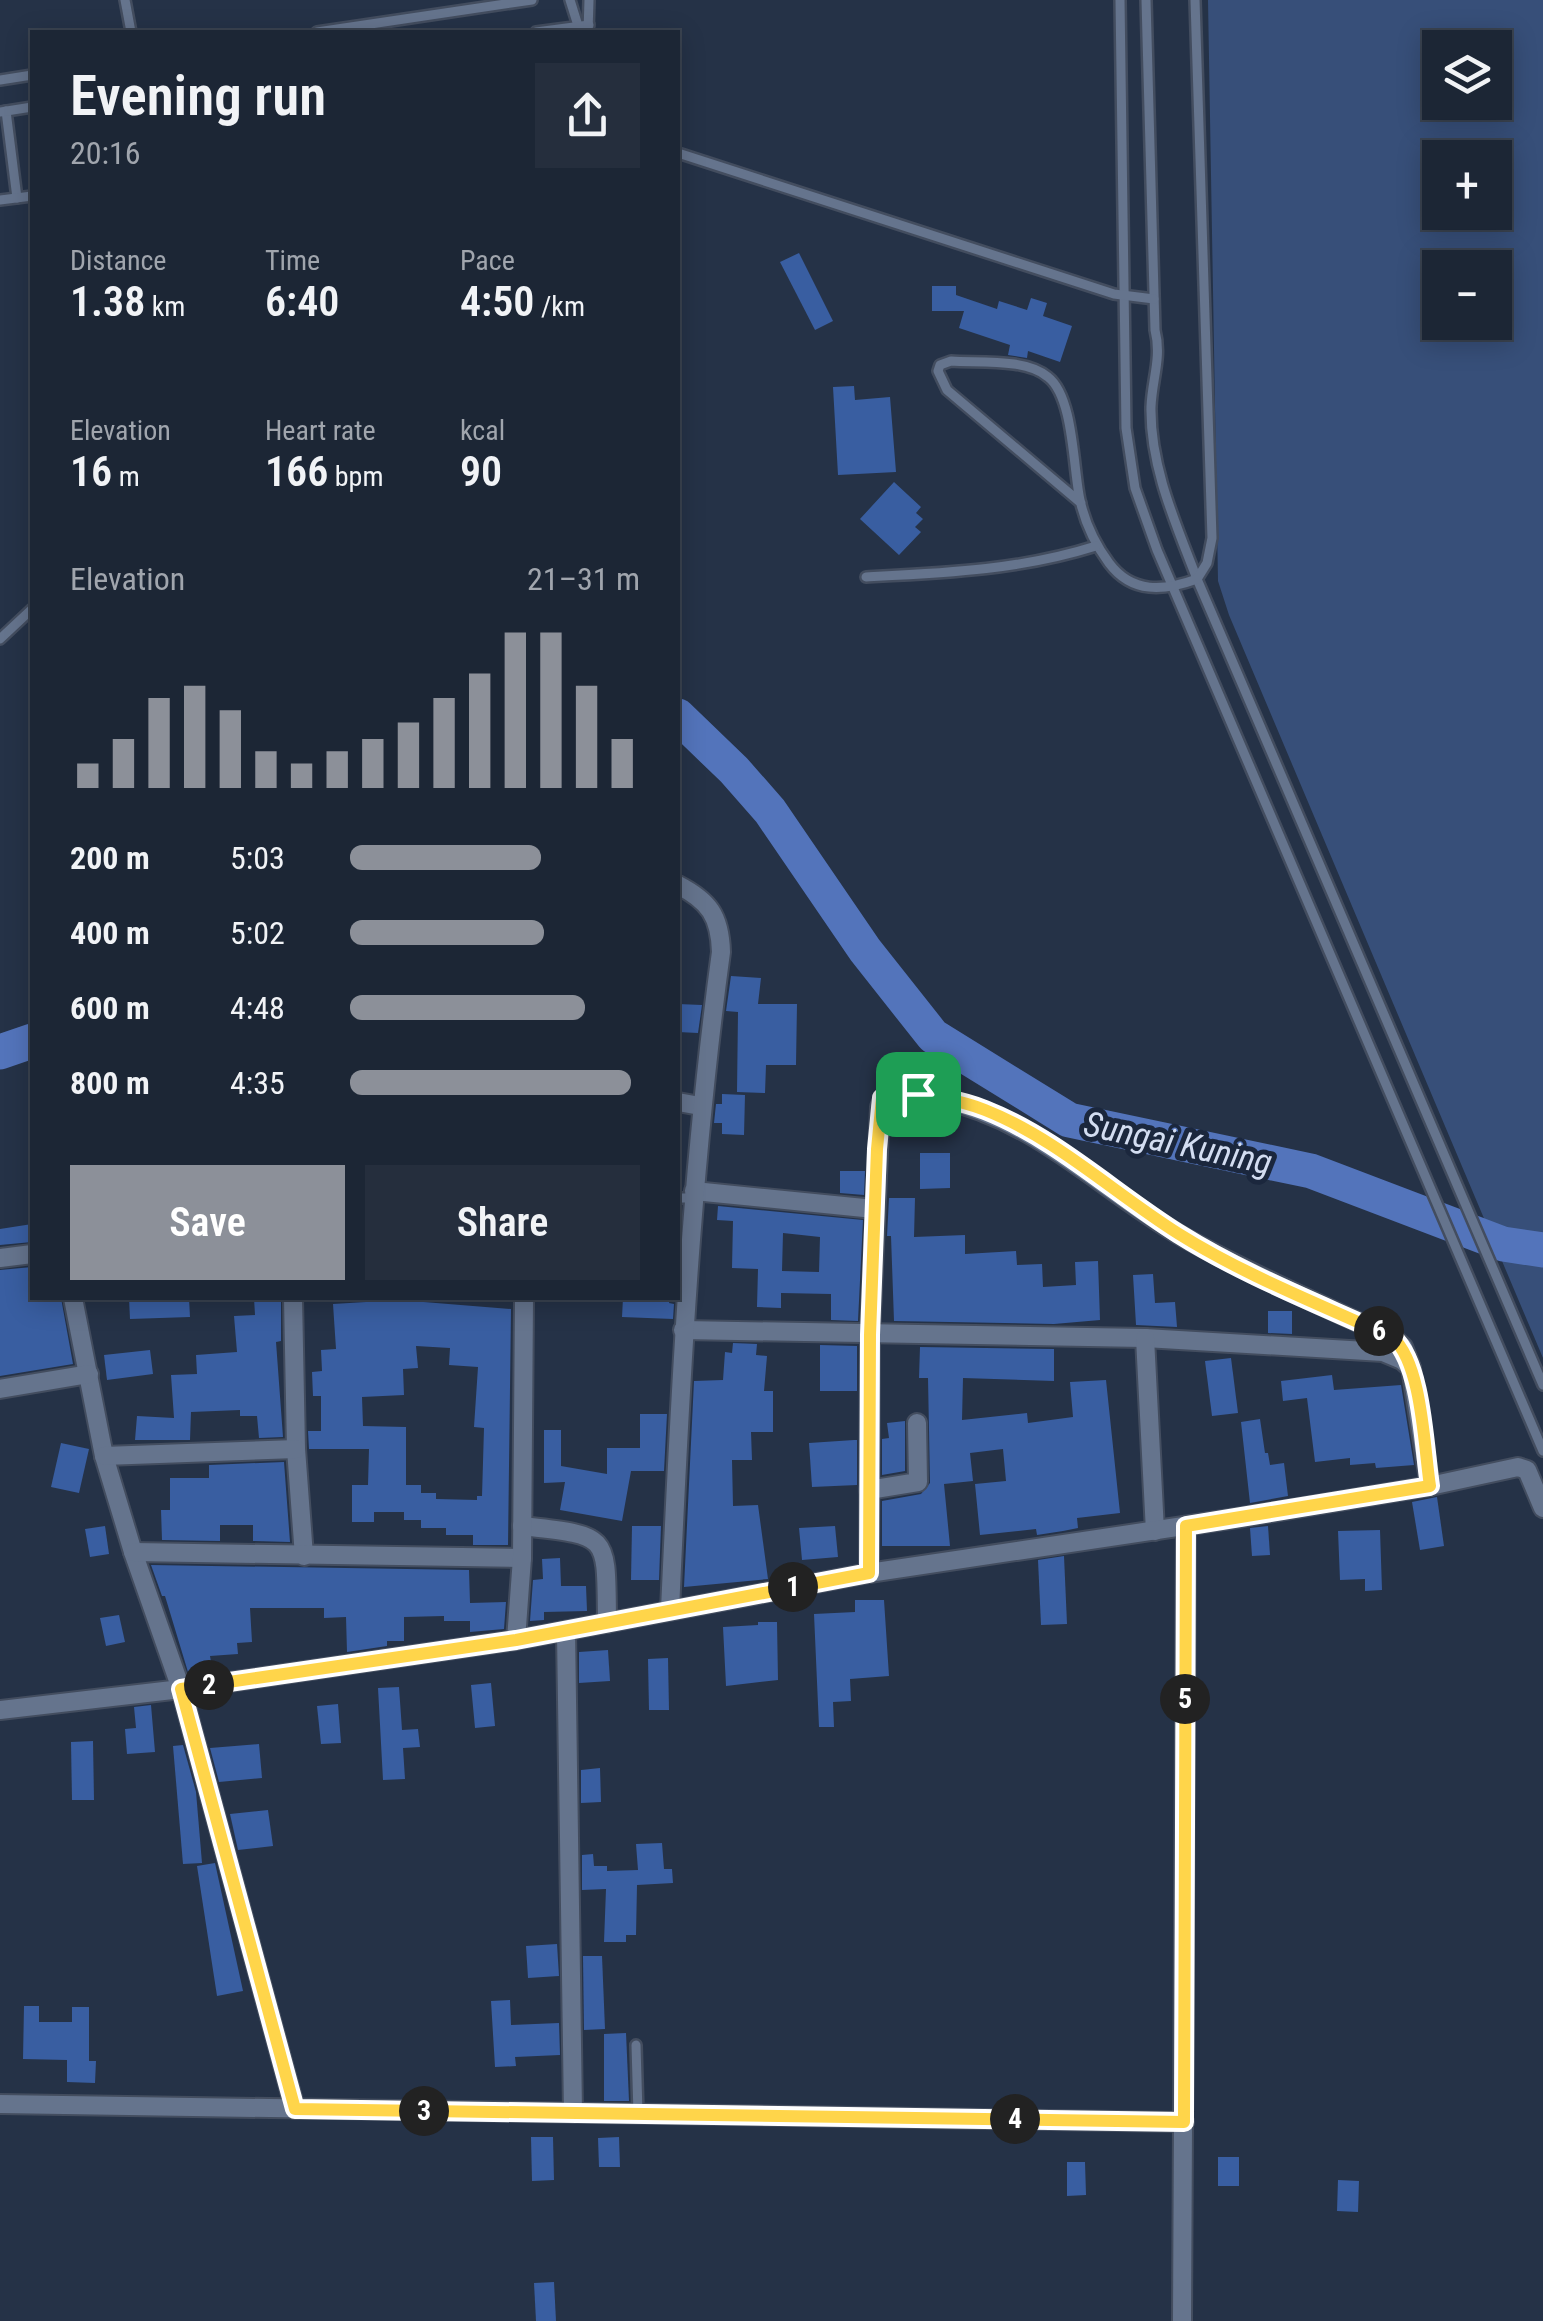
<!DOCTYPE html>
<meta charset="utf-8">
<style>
:root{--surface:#1c2635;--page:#252e3d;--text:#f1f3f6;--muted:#a0a5ad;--line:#3a4350;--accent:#8c9099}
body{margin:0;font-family:"Roboto Condensed",sans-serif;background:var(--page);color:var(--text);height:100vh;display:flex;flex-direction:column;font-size:38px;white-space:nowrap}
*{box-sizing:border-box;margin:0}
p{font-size:32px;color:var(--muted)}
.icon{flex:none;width:55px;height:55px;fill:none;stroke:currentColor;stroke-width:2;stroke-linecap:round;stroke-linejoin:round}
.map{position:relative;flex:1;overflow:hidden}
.drawer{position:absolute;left:30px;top:30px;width:650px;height:1270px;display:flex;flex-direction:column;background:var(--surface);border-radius:0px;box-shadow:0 5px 25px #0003,0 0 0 2px var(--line)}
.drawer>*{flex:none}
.buttons{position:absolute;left:1422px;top:30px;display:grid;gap:20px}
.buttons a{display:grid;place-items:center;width:90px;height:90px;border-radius:0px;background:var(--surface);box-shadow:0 5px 25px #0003,0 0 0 2px var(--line);font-size:50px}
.pin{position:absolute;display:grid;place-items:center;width:85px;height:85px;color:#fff;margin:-42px;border-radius:20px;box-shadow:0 5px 15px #0006}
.km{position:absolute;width:50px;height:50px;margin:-25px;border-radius:50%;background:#222;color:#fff;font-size:28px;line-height:50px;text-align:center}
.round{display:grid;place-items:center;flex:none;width:105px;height:105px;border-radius:0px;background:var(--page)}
.head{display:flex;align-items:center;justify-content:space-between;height:170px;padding:0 40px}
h1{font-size:55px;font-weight:600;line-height:75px}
.figures{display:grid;grid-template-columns:repeat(3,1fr);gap:15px;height:170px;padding:10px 40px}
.figures div{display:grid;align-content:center}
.figures b{font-size:42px;font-weight:600}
.figures small{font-size:28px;font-weight:400}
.figures p{font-size:28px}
.chart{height:280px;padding:20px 40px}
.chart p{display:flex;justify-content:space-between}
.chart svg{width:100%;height:180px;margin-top:10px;stroke:var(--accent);stroke-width:6}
.button{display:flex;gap:20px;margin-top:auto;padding:20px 40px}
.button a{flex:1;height:115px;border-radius:0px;background:var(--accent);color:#fff;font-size:40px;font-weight:600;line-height:115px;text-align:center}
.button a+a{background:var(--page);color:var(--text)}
ul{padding:0 40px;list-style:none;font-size:32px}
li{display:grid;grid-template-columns:160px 120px 1fr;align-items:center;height:75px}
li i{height:25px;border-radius:12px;background:var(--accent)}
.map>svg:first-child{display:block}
.green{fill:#374f79;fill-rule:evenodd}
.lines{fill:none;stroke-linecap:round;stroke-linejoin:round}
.river{stroke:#5374bb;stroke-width:35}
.building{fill:#395ea1;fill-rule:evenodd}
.lane-casing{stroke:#434d5f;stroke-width:14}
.street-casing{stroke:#434d5f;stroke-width:22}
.lane{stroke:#65748d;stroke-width:9}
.street{stroke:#65748d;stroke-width:18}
.route-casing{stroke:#fff;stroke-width:20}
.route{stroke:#ffd54a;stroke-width:12}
.labels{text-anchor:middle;stroke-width:10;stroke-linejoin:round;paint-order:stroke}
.water-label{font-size:35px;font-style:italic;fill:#d3ddf1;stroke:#1b273d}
</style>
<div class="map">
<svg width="1543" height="2321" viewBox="0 0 1543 2321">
<rect width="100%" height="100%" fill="#253247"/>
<!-- green -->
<path class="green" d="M1208,0h335v1358l-314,-743 -11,-34zM1440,48h55v54h-55zM1440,158h55v54h-55zM1440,268h55v54h-55z"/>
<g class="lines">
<!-- river -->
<g class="river">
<path d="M678,716l56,54 36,41 95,139 68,86 136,84 242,51 192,73 40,6"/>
<path d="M0,1052l32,-11"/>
</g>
</g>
<!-- building -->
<g class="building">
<path d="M799,253l34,68 -18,9 -35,-68z"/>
<path d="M932,286h24v9l41,14 2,-8 28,9 4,-12 16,5 -4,13 29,10 -12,36 -32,-11 -1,7 -19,-3 2,-10 -51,-17 5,-17h-32z"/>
<path d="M854,386l1,14 35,-3 6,75 -58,3 -5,-88z"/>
<path d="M894,482l27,25 -5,6 7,6 -8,8 6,5 -22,23 -39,-36z"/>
<path d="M731,976l30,2 -3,26h39l-1,61h-30l-1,28 -28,-1 1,-80 -12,-1z"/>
<path d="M678,1004l24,1 -4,28 -20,-1z"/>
<path d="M722,1094l23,1 -1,40 -22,-1v-11h-8l2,-19h6z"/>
<path d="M920,1153h30v35l-30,1z"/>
<path d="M840,1171h25l-1,24 -24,-2z"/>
<path d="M889,1198h26l-1,39 51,-2v19l51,-3 1,14 25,-1 1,23 33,-2 -1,-23 23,-1 2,59 -46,4 -160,-3 -3,-85h-4z"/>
<path d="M718,1206l145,14 -5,101 -27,-1v-26l-50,-1v15l-24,-1 1,-38 -26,-1 1,-47 -16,-1zM783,1233l37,4 -1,35 -37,-1z"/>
<path d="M32,1224v18l-32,3v-16z"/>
<path d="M32,1267v31h29l12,66 -73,12v-106z"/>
<path d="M1153,1274l2,29 20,-1 2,25 -41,-2 -3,-50z"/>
<path d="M129,1298h60l1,19 -60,2z"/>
<path d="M254,1298h27v43l-5,1 7,95 -24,1 -2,-22h-17v-6l-49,2 -1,28h-55l2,-24 37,2 -3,-43 26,-1 -1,-19 41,-3 -3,-36 21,-1z"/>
<path d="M623,1298h47l-1,5 5,1 -1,15 -51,-2z"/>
<path d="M399,1300l112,9 -3,236h-35v-10h-27v-7h-25v-8h-17v-8h-30v10h-22v-37h16l1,-36h-60l-1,-18h13v-35h-8l-1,-24 10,-1 -1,-21 15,-1 -3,-45zM416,1346l34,2 -1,17 29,2 -4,60 10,1 -2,68h-5v4l-41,-1v-6h-15v-8h-15v-58l-43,-1 -1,-29 42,-2 -1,-26 15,-1z"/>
<path d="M1268,1311h24v23l-24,-1z"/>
<path d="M733,1343l24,1 -1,11 11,1 -3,35h9v41h-22l1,28h-20l1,46 25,-1 10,74 -84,8 10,-206 29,-1 2,-28 7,1z"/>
<path d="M820,1345l37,1v45h-37z"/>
<path d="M920,1347l134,2v32l-91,-3 -1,42 65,-7 1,10 45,-6 -3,-35 36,-2 14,133 -43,5 1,10 -15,3 -26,4 -1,-6 -56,6 -5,-51 31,-3 -3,-32 -33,4 3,28 -29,3 6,62h-68v-45l39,-7 9,-11 -2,-105h-9z"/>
<path d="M150,1350l3,24 -46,6 -3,-25z"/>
<path d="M1231,1358l7,55 -26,3 -7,-55z"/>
<path d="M1332,1375l2,15 67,-5 13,80 -38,3 -1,-5 -25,2v-7l-35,4 -8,-64 -24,3 -2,-20z"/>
<path d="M640,1414h27l-3,57h-33l-9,50 -62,-11 5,-28 -21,1v-53h17v36l46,8v-26h33z"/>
<path d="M1260,1419l5,34h3l2,12 14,-2 4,33 -38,7 -9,-81z"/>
<path d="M905,1421v50l-23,4v-36l7,-1 -2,-15z"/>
<path d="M854,1440h3v45l-45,2 -3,-44z"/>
<path d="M61,1443l28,6 -10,44 -28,-6z"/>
<path d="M284,1462l6,80 -37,-1v-16h-33v16l-58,-1 -1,-30h9v-32h39v-13z"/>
<path d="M1437,1497l7,49 -24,4 -8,-48z"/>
<path d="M105,1526l4,28 -19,3 -5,-28z"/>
<path d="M632,1526h29l-2,54h-28z"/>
<path d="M835,1526l3,31 -36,3 -3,-32z"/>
<path d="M1268,1526l2,29 -18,1 -2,-28z"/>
<path d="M1380,1530l2,60 -17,1v-12l-25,1 -2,-49z"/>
<path d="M1064,1556l3,68 -26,1 -3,-65z"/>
<path d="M560,1558l1,28h25l1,25 -43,1v8l-14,1 3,-41 10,-1 -1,-20z"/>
<path d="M151,1565l318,5 1,33 36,-1 -2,27 -34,3v-11h-26v-5l-40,1v24h-17v5l-40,6 -1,-35 -22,1v-10h-74l2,34 -15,1 1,11 -28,2 2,12 -24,4 -23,-76h-3z"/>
<path d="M855,1600h29l5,76 -39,3 1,22 -18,1 1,25h-15l-5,-113 41,-2z"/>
<path d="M119,1615l6,27 -19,4 -6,-28z"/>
<path d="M758,1622h19l1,58 -52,6 -3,-59 35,-2z"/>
<path d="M608,1650l2,31 -31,2v-31z"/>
<path d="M668,1658l1,52h-20l-1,-51z"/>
<path d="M491,1683l4,43 -20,2 -4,-43z"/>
<path d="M399,1687l3,43 16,-1 2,18 -17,1 2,31 -22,1 -5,-92z"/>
<path d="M338,1704l3,39 -20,1 -4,-38z"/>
<path d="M151,1705l4,47 -28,2 -2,-25 11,-1 -2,-21z"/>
<path d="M93,1741l1,59h-22l-1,-58z"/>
<path d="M259,1744l3,34 -43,4 -9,-34z"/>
<path d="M183,1745l13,47 6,71 -19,1 -10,-118z"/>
<path d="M600,1768l1,34 -20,1v-33z"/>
<path d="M268,1810l5,36 -35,4 -8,-36z"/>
<path d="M662,1843l2,26h8l1,14 -36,2 -1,50h-10v7h-22l2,-53 -24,1v-35l11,-1 1,12h13v5l31,-1 -2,-26z"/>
<path d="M215,1863l28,128 -26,5 -20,-130z"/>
<path d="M557,1944l2,32 -31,2 -2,-32z"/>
<path d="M583,1956h19l3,73 -21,1z"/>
<path d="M510,2000l1,25 48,-2 1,32 -45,2 1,9 -21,1 -4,-66z"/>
<path d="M24,2006h15v16h33v-15h17v54h7l-1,22 -28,-1v-22l-44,-1z"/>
<path d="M626,2033l3,68h-25v-67z"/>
<path d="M531,2137h22l1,43 -22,1z"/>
<path d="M619,2137l1,30h-21l-1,-29z"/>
<rect x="1218" y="2157" width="21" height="29"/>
<path d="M1067,2162h18l1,33 -19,1z"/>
<path d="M1338,2180l21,1 -1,31 -21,-1z"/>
<path d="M554,2282l2,39h-20l-2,-38z"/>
</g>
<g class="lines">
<defs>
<g id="lane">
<path d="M125,0l6,32"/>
<path d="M570,0l10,32"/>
<path d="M1120,0l6,428 9,60 22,62 386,901"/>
<path d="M1146,0l9,330c7,28 -3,49 -4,77 -1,60 25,117 46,172l346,806"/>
<path d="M317,32l215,-32"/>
<path d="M536,32l53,-7"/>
<path d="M588,32l1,-32"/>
<path d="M0,80l32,-5"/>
<path d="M6,111l11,87"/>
<path d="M0,112l32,-5"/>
<path d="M678,153l436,141 40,5"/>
<path d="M0,200l32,-4"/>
<path d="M1081,503l-134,-113 -9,-19 2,-6 11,-4c28,2 75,-3 97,16 26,20 25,92 32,123 5,23 15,44 29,63 23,31 55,28 88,16l10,-16 5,-25 -17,-538"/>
<path d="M866,577c80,-4 154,-7 230,-31"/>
<path d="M0,639l32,-30"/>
<path d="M678,1198h15"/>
<path d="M636,2045l2,69"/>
</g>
<g id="street">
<path d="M678,1102l22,4"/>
<path d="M694,1191l180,18"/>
<path d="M0,1258l32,-4"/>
<path d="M73,1298l31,158 29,96 48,137 114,420"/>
<path d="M293,1298l3,151 8,107"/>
<path d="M683,1330l462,8 238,14 19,8 9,8 19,118"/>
<path d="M1145,1338l10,193"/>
<path d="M0,1389l89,-15"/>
<path d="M104,1456l192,-7"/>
<path d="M869,1490l49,-8 -1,-59"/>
<path d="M522,1526c89,10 84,7 85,97"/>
<path d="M133,1552l389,6"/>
<path d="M869,1573l1,-238 10,-228 7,-15c17,-3 36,3 53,7 97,20 162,92 245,139 68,37 138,68 208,100l10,9 8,21"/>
<path d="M670,1610c10,-221 21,-439 51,-658 -1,-36 -12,-51 -43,-67"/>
<path d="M566,1631l7,482"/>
<path d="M516,1640l6,-82 2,-260"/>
<path d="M0,1710l181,-21 335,-49 353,-67 368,-55 193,-32 88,-19 9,3 16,38"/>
<path d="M0,2104l1184,18"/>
<path d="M1182,2321l4,-795"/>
</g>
</defs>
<!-- lane casing -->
<use href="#lane" class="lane-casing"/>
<!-- street casing -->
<use href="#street" class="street-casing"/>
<!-- lane -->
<use href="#lane" class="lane"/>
<!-- street -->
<use href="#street" class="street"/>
</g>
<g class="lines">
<defs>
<path id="route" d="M895,1091c30,4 62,8 90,19 71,28 130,84 194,124 67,42 143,71 214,104 29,26 31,109 37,148l-244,40 -2,596 -889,-13 -114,-420 335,-49 353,-67 1,-238 7,-186 5,-51z"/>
</defs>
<!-- route casing -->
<use href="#route" class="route-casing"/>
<!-- route -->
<use href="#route" class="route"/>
</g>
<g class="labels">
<!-- water labels -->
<g class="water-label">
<text transform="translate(1178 1143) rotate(12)" y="12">Sungai Kuning</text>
</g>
</g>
</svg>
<div class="buttons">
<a><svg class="icon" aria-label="layers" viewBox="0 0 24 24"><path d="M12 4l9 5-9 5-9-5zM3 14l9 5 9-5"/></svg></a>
<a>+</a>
<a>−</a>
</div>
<div class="pin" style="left:918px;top:1094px;background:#1e9e55"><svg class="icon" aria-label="arrive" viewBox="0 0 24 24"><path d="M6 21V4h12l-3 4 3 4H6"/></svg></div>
<b class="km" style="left:793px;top:1587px">1</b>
<b class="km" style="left:209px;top:1685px">2</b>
<b class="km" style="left:424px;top:2111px">3</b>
<b class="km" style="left:1015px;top:2119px">4</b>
<b class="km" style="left:1185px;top:1699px">5</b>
<b class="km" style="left:1379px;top:1331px">6</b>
<section class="drawer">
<div class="head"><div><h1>Evening run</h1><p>20:16</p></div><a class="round"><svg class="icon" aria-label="share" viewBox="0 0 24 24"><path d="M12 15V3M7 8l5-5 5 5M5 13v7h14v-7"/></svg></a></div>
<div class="figures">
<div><p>Distance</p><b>1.38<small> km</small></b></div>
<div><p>Time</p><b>6:40</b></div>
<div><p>Pace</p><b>4:50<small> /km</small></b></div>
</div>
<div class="figures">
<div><p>Elevation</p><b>16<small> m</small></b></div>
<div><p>Heart rate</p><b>166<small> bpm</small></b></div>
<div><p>kcal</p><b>90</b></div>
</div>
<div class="chart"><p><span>Elevation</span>21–31 m</p>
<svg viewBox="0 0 160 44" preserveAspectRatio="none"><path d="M5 44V38M15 44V32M25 44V22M35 44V19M45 44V25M55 44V35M65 44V38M75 44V35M85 44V32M95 44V28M105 44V22M115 44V16M125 44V6M135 44V6M145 44V19M155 44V32"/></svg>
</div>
<ul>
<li><b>200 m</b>5:03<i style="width:66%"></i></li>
<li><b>400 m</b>5:02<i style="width:67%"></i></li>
<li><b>600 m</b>4:48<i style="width:81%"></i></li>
<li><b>800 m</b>4:35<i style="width:97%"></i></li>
</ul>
<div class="button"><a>Save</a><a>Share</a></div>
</section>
</div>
